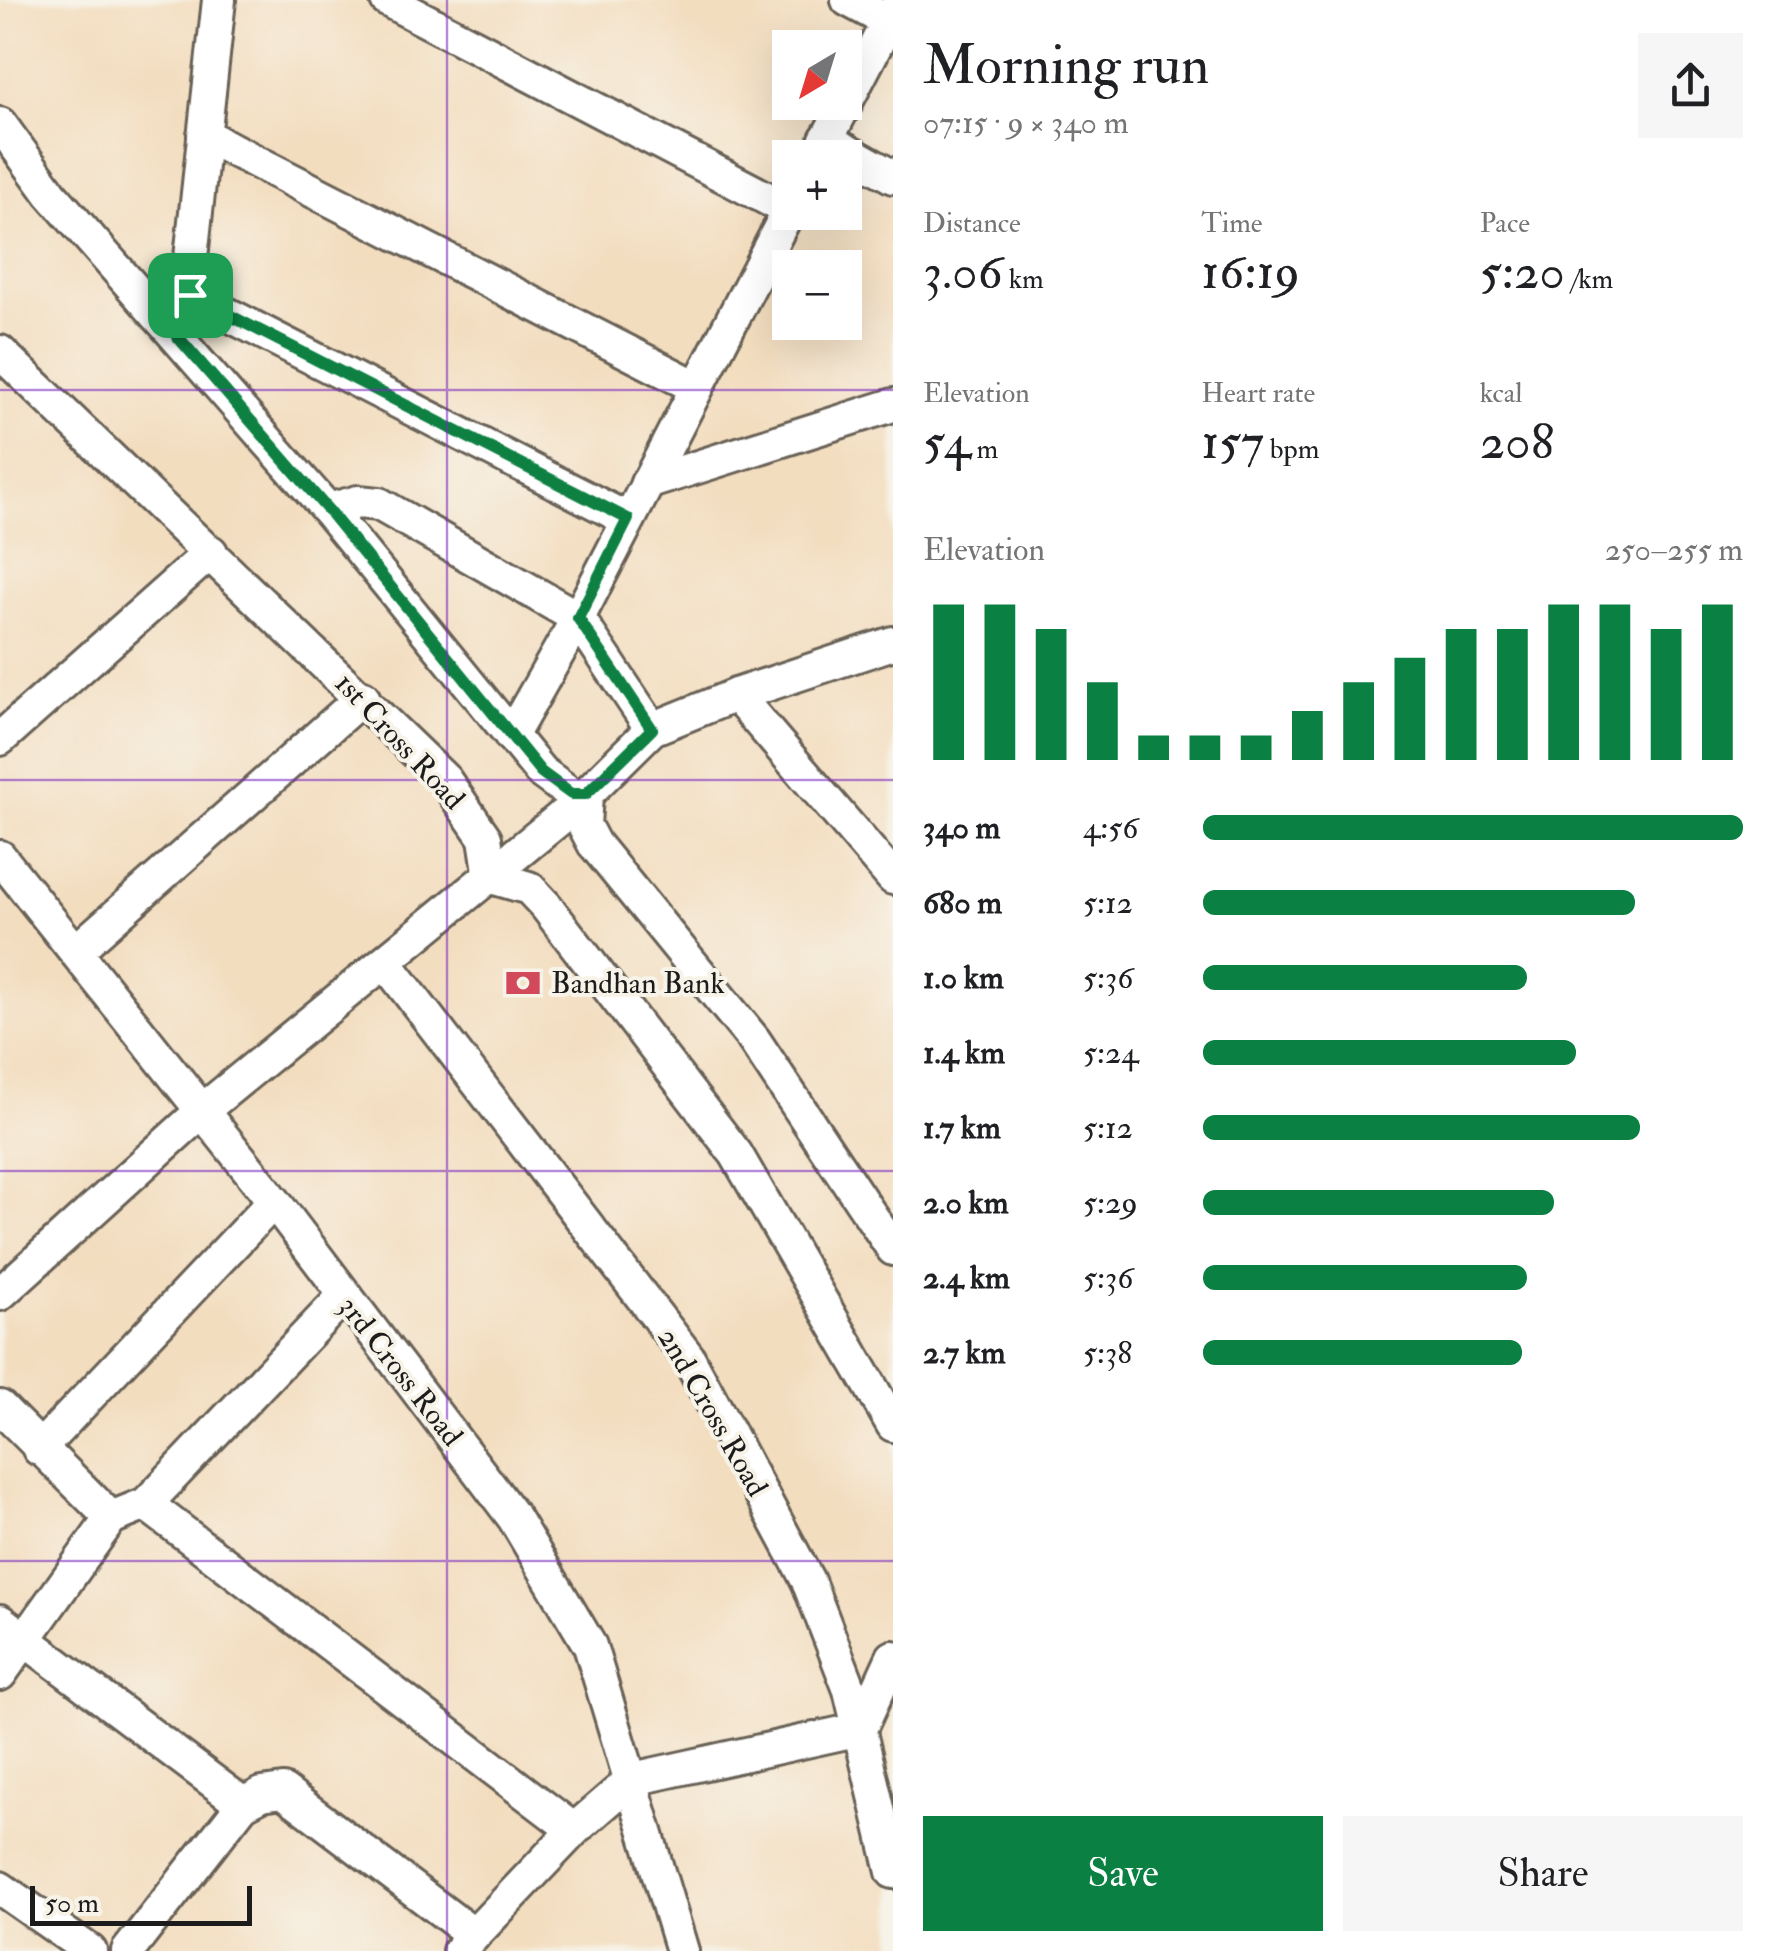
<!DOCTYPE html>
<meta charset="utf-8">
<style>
:root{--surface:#fff;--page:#f6f6f6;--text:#202124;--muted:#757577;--accent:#0b8043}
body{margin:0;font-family:"IM FELL Double Pica",serif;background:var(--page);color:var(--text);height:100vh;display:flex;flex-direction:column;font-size:38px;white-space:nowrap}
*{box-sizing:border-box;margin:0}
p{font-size:32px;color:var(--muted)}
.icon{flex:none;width:55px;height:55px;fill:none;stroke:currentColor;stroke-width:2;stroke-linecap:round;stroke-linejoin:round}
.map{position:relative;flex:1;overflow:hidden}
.drawer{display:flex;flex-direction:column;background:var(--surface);width:880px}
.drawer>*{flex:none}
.needle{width:65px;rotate:218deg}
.buttons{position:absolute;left:772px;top:30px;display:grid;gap:20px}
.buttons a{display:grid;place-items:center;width:90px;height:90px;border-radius:0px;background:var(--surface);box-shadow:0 10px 40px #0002;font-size:50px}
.scale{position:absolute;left:30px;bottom:25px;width:222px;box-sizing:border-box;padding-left:10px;border:5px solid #1c1c1c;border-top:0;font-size:28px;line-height:35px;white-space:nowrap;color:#1c1c1c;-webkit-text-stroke:8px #f7f3e8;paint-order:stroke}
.pin{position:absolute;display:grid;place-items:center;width:85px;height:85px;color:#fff;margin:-42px;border-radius:20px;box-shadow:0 5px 15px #0006}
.round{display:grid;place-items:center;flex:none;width:105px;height:105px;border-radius:0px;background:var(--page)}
.overview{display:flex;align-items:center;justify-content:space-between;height:170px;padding:0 30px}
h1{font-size:55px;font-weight:600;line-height:75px}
.stats{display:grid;grid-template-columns:repeat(3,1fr);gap:15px;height:170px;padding:10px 30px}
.stats div{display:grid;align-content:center}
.stats b{font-size:50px;font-weight:600}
.stats small{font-size:28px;font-weight:400}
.stats p{font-size:28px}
.chart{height:280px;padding:20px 30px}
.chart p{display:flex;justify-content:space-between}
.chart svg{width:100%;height:180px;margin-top:10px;stroke:var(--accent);stroke-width:6}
.primary-button{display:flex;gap:20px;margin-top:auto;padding:20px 30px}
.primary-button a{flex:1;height:115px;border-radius:0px;background:var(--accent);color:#fff;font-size:40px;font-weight:600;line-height:115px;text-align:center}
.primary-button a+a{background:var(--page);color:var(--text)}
ul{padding:0 30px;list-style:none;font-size:32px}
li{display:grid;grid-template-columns:160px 120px 1fr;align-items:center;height:75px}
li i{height:25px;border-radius:12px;background:var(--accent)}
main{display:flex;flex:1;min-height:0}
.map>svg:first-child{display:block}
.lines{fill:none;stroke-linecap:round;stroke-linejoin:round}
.minor-casing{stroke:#676055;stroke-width:38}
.minor{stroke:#fff;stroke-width:32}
.route-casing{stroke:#fff;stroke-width:20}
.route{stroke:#0b8043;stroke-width:12}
.grid{fill:none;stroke:#7b2cbf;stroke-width:2.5;stroke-opacity:0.55}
.labels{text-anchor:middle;stroke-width:8;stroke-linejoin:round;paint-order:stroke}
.street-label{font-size:30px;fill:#1c1c1c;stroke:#f7f3e8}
.poi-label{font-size:30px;fill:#1c1c1c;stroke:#f7f3e8;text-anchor:start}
</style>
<main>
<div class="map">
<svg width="893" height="1951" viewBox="0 0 893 1951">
<rect width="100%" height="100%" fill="#f7f3e8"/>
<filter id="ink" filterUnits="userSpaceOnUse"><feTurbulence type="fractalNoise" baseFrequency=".01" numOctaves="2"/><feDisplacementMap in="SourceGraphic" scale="20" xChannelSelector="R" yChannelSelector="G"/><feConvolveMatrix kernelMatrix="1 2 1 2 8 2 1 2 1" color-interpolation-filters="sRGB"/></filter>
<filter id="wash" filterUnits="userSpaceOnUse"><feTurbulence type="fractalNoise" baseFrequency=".0048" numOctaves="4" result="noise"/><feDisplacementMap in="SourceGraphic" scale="40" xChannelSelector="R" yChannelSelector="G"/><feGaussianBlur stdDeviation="2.25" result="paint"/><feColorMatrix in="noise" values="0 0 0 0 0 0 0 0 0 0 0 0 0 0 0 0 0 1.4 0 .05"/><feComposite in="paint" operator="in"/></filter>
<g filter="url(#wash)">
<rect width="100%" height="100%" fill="#f3ddbf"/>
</g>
<g filter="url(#ink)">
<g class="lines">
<defs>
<g id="minor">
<path d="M387,0l402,210"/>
<path d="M848,0l45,24"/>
<path d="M0,124l51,70 277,316 213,262 30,22 15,1 -2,30 10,19 160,196 139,209"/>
<path d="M204,135l492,252"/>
<path d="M826,139l67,38"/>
<path d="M817,158l76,-146"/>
<path d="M190,295l437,224"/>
<path d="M185,313l34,-313"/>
<path d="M0,352l445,428 40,58 6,39 38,11 17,18 190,248 157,271"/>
<path d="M647,483l246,-78"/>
<path d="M328,510l30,-8 21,2 199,114 74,111"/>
<path d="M736,695l157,183"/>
<path d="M511,736l67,-118 212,-410"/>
<path d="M0,739l211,-187"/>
<path d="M0,857l274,344 240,317 76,128 92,305"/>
<path d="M76,951l287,-254"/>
<path d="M386,963l302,394 120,224 42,109 43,182"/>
<path d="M0,1294l203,-184 367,-300 82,-81 84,-34 157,-52"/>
<path d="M0,1407l111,111"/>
<path d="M39,1449l235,-248"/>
<path d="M146,1504l428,326"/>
<path d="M0,1621l243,183"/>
<path d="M0,1674l111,-156 35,-14 197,-207"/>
<path d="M0,1888l90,63"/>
<path d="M128,1951l115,-147 19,-10 21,-3 188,142"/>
<path d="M459,1951l115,-121 59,-51 227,-50 33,-72"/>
</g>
</defs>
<!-- minor casing -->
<use href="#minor" class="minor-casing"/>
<!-- minor -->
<use href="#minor" class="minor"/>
</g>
</g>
<g class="lines" filter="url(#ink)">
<defs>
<path id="route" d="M190,295l438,224 -50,99 74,111 -66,65h-15l-30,-22 -213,-262 -150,-173z"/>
</defs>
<!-- route casing -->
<use href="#route" class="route-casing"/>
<!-- route -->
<use href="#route" class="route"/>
</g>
<!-- grid -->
<path class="grid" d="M447,0v1951M0,390h893M0,780h893M0,1171h893M0,1561h893"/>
<!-- icons -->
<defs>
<symbol id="bank-bare" viewBox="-9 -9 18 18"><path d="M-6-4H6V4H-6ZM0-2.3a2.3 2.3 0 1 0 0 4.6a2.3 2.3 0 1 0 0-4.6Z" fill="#d1495b" stroke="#f7f3e8" stroke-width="2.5" paint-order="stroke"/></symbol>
</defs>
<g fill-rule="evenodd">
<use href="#bank-bare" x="498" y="958" width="50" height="50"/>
</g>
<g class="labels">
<!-- street labels -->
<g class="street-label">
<text transform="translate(400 741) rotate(47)" y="10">1st Cross Road</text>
<text transform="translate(401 1371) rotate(52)" y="10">3rd Cross Road</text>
<text transform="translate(713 1412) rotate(60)" y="10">2nd Cross Road</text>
</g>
<!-- poi labels -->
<g class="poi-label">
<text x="551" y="993">Bandhan Bank</text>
</g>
</g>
</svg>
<div class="buttons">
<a><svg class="needle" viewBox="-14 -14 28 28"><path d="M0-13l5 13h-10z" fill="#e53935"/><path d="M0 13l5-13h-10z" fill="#757577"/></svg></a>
<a>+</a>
<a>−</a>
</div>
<div class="scale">50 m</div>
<div class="pin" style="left:190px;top:295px;background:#1e9e55"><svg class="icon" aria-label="arrive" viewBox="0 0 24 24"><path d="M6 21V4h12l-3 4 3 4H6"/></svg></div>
</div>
<section class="drawer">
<div class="overview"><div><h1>Morning run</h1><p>07:15 · 9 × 340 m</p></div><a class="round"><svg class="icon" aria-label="share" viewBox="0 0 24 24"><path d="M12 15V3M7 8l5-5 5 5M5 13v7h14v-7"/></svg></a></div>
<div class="stats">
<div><p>Distance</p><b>3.06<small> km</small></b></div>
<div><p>Time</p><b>16:19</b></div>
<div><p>Pace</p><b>5:20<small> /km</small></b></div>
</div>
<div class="stats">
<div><p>Elevation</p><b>54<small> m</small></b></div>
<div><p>Heart rate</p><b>157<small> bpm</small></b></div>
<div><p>kcal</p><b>208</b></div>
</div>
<div class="chart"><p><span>Elevation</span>250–255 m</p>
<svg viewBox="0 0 160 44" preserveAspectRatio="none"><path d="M5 44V6M15 44V6M25 44V12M35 44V25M45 44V38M55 44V38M65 44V38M75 44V32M85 44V25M95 44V19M105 44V12M115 44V12M125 44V6M135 44V6M145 44V12M155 44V6"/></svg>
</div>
<ul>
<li><b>340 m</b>4:56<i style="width:100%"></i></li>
<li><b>680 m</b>5:12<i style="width:80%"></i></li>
<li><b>1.0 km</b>5:36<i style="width:60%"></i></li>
<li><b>1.4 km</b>5:24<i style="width:69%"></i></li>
<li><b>1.7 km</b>5:12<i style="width:81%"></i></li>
<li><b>2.0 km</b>5:29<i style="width:65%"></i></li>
<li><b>2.4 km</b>5:36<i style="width:60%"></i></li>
<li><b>2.7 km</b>5:38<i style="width:59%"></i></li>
</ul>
<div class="primary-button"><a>Save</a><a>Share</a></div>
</section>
</main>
